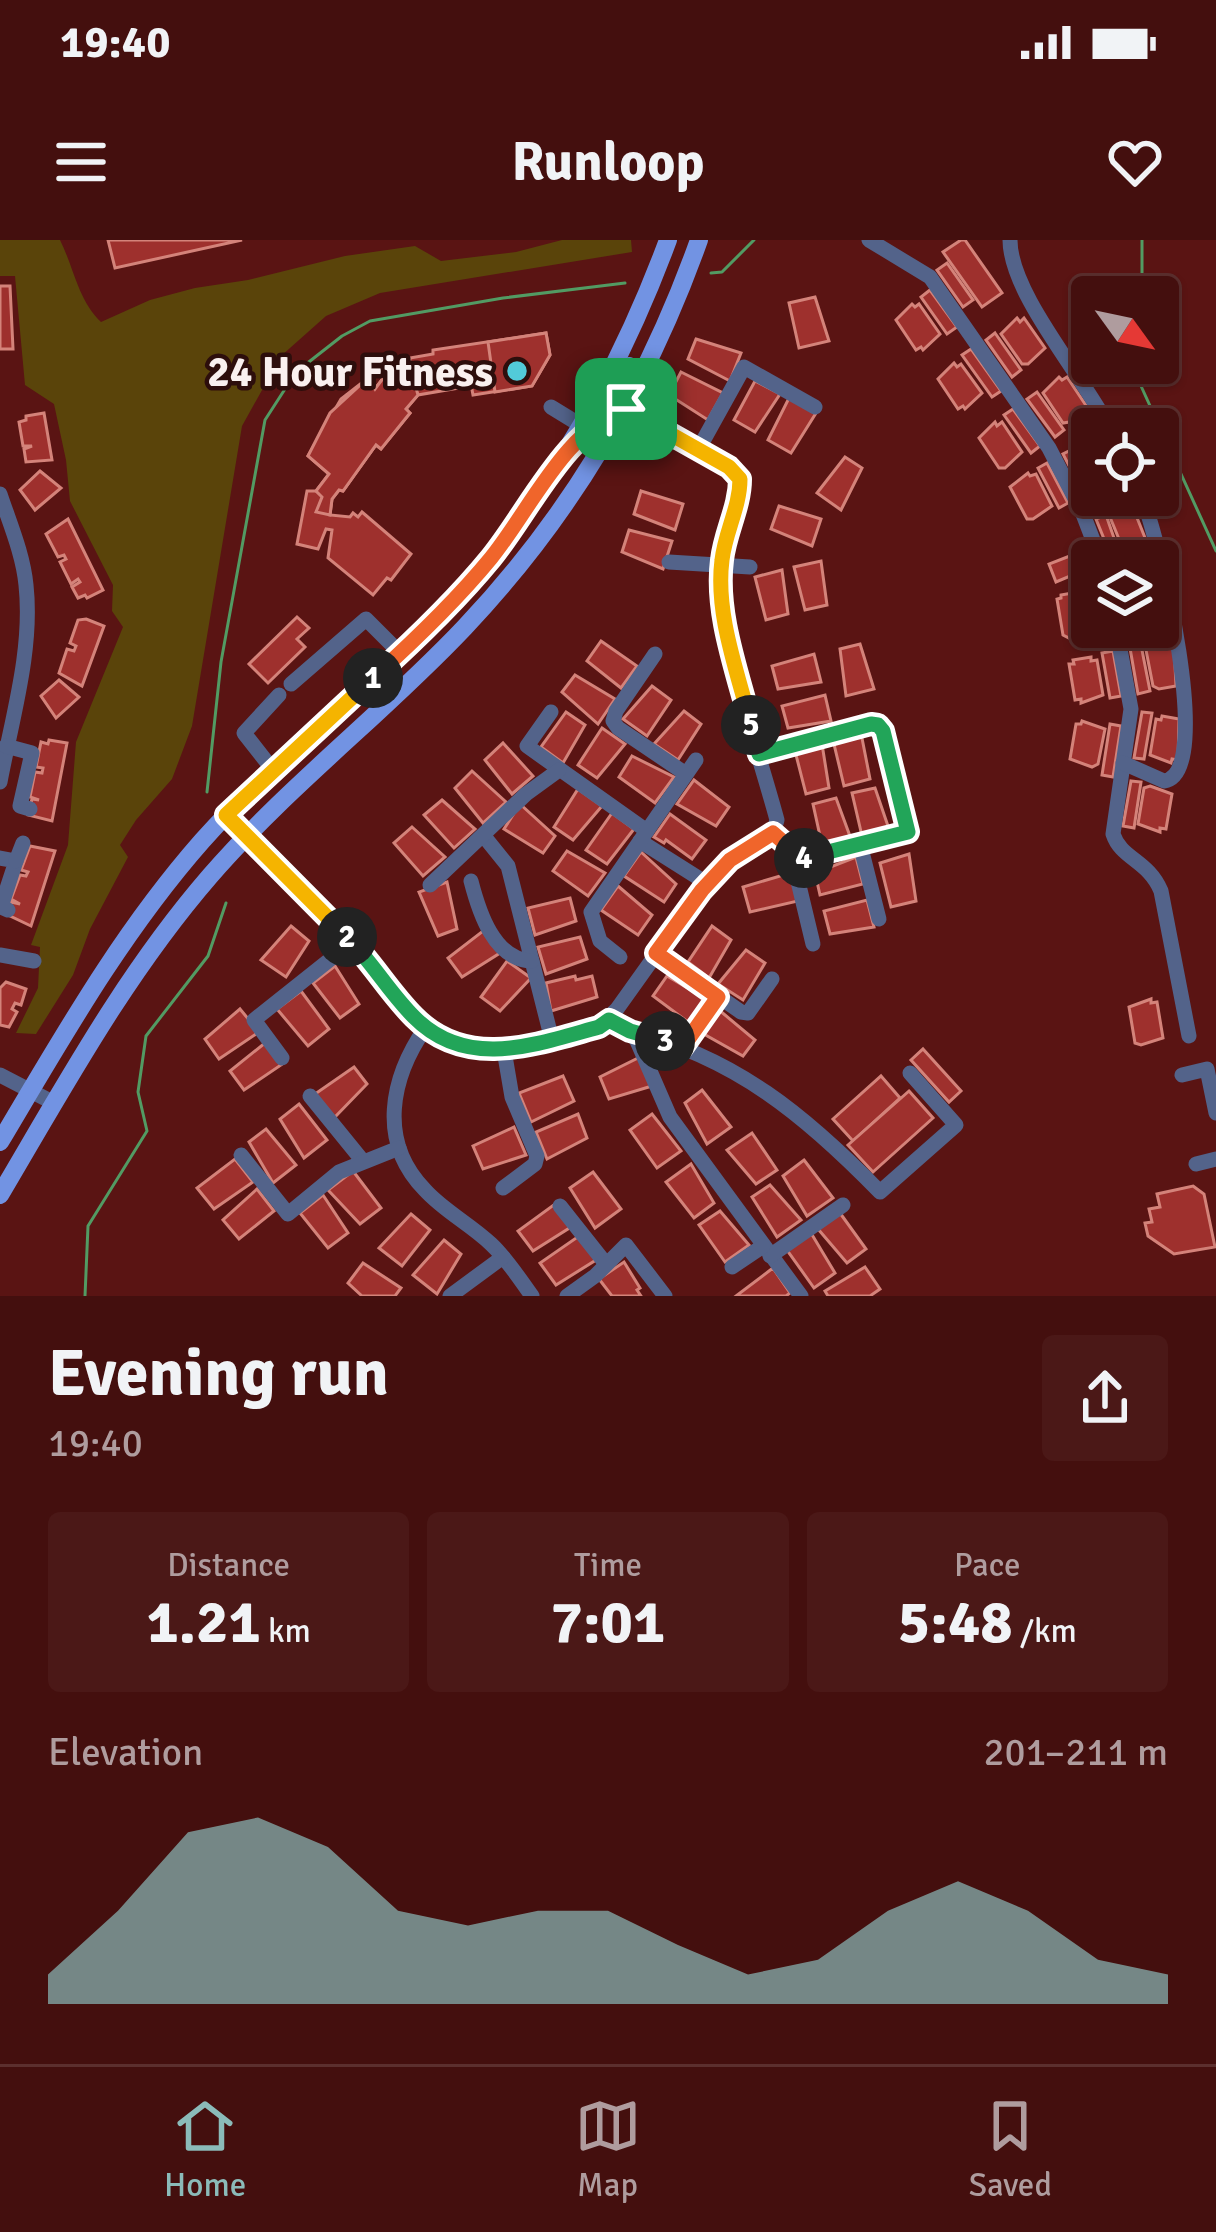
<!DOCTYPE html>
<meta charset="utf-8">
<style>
:root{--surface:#440f0e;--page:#4b1817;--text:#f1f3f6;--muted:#af9c9e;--line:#5c2f2e;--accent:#8bbbb9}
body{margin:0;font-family:Signika,sans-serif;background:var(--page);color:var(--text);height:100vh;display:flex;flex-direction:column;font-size:45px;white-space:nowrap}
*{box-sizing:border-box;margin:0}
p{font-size:39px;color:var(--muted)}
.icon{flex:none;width:66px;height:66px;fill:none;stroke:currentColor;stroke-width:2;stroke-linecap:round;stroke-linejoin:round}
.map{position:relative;height:1056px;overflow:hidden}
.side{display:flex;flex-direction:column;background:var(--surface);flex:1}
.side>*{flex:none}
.needle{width:78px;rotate:123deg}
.controls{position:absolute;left:1071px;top:36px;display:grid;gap:24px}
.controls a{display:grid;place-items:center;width:108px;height:108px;border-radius:12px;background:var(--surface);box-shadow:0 3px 9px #0004,0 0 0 3px var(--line);font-size:60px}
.pin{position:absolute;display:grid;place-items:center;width:102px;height:102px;color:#fff;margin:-51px;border-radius:24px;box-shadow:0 6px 18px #0006}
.km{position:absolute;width:60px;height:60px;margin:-30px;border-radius:50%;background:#222;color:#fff;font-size:33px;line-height:60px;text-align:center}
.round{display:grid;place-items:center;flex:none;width:126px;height:126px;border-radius:12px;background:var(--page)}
.summary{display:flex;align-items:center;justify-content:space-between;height:204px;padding:0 48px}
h1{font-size:66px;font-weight:800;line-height:90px}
.figures{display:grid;grid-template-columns:repeat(3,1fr);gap:18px;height:204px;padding:12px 48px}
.figures div{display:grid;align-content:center;border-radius:12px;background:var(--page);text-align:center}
.figures b{font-size:60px;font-weight:800}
.figures small{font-size:33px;font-weight:400}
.figures p{font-size:33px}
.chart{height:336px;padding:24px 48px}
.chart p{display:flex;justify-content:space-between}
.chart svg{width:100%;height:216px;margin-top:12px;fill:var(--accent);opacity:.7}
.status{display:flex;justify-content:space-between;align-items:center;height:84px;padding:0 60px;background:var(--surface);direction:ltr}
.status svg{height:33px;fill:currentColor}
header{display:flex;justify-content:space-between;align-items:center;height:156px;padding:0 48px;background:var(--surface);font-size:54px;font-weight:800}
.menu{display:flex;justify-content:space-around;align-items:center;height:168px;border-top:3px solid var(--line);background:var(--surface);font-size:33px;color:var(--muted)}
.menu a{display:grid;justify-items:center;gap:6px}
.menu .current{color:var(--accent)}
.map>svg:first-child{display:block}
.green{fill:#5a440a}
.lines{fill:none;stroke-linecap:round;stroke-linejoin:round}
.stream{stroke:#529b63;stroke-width:3}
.building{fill:#9e302d;stroke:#d4837a;stroke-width:3}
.minor{stroke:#53638a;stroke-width:15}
.major{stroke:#7293e3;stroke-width:18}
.split-1-casing{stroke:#fff;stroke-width:24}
.split-2-casing{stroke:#fff;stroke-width:24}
.split-3-casing{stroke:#fff;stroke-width:24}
.split-4-casing{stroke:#fff;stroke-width:24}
.split-5-casing{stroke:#fff;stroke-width:24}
.split-6-casing{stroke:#fff;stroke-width:24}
.split-1{stroke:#f0652b;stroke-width:15}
.split-2{stroke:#f5b400;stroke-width:15}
.split-3{stroke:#22a559;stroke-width:15}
.split-4{stroke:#f0652b;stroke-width:15}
.split-5{stroke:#22a559;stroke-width:15}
.split-6{stroke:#f5b400;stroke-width:15}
.poi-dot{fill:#52cbd9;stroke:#2d0e0c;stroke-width:4.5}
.labels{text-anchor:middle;stroke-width:9;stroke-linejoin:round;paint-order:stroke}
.poi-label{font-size:42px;font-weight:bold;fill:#f9f0ef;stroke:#2d0e0c;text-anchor:end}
</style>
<div class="status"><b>19:40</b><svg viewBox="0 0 49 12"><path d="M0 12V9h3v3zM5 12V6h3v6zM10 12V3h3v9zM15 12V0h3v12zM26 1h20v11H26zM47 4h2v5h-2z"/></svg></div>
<header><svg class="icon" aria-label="menu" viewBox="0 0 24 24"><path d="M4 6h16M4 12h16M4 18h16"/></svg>Runloop<svg class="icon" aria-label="heart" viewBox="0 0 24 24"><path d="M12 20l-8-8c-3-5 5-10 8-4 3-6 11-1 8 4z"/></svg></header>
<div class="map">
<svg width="1216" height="1056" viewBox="0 0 1216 1056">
<rect width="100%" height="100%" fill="#5a1413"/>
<!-- green -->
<path class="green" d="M0,0h60c14,28 18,60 41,82l49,-22 45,-12 53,-8 97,-24 70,-10 26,15 75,-9 46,-12h69l1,12 -252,41 -54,23 -45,40 -39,70 -50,300 -20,53 -36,41 -16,25 8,12 -38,72 -17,46 -37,59 -20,-1 22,-45 2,-41 -9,-2 37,-100 8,-103 47,-115 -11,-16 1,-26 -43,-84 -4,-41 -12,-56 -29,-19 -10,-109h-15z"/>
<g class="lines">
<!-- stream -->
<g class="stream">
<path d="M711,33l11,-1 32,-32"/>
<path d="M1142,57v-57"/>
<path d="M1141,123v23l75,165"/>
<path d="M207,552l14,-130 44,-242 31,-48 46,-36 28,-15 133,-23 122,-15"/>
<path d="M85,1056l3,-70 59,-95 -9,-39 8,-56 62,-80 18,-53"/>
</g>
</g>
<!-- building -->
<g class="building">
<path d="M108,0h134l-127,28z"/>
<path d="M961,0h4l37,53 -20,14 -39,-55z"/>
<path d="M947,23l26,37 -10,7 -26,-37z"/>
<path d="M0,46h10l3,63h-13z"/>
<path d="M930,50l27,37 -10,7 -26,-37z"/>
<path d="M815,57l14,44 -30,7 -10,-45z"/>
<path d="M912,64l3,3 4,-3 21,30 -17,16 -2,-3 -5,3 -20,-30z"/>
<path d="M1017,78l3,4 4,-4 21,30 -17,16h-6l-21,-30z"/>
<path d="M546,93l4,22 -18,31 -59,9 -3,-16 -5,1v7l-47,8 -12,14 4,4 -29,36 -5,-4 -33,46 -4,-1 -7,9 -2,16 20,2 3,-4 5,4 4,-5 49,42 -20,26 -4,-2 -14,17 -45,-37 4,-28 -6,-1 -8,20 -21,-5 10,-53h9l13,-17 -21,-18 33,-57 27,-21 7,11 15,-20 20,-3v-8l23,-4v-4z"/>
<path d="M546,93l4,22 -18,31 -37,6 -7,-50z"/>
<path d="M995,93l26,37 -9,7 -26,-37z"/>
<path d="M696,99l45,14 -11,28 -42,-22z"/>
<path d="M971,109l30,42 -9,6 -30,-42z"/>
<path d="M954,123l3,4 4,-3 21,29 -17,16 -2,-3 -5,3 -20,-30z"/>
<path d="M410,126l8,29 -12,14 4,4 -29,36 -5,-4 -33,46 -4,-1 -7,9 -2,16 -14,-3 6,-15 -6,-6 13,-17 -21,-18 22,-43 38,-35 7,11 15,-20z"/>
<path d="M681,132l42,21 -15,27 -39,-25z"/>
<path d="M1059,137l3,3 5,-3 20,30 -18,15 -6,1 -20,-30z"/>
<path d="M755,141l25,13 -25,38 -21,-12z"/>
<path d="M1037,152l27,38 -9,7 -28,-38z"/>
<path d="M789,158l27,15 -25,40 -23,-13z"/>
<path d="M1013,169l27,37 -9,7 -27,-38z"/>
<path d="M44,173l8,47 -26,2 -2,-13 8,-3h-9l-4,-24 7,-2v-4z"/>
<path d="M995,182l2,4 5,-4 20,30 -17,16h-6l-20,-30z"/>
<path d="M1095,187l-3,2v48l-19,-39z"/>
<path d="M1073,209l19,38 -8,8 -21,-41z"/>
<path d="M845,217l17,11 -21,42 -24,-17z"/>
<path d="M1047,223l21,40 -9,5 -21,-40z"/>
<path d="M40,231l21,17 -26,22 -15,-20z"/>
<path d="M1028,233l2,3 6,-2 16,32 -19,13h-6l-17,-32z"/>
<path d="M641,251l42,13 -8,26 -41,-16z"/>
<path d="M1128,255l25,63 -8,3h-17l-23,-56z"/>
<path d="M779,266l42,13 -9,27 -41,-17z"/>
<path d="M1106,275l15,43 -8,3 -17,-42z"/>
<path d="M68,279l35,71 -16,8 -2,-3 -7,3 -6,-11 8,-5 -2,-3 -7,5 -11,-22 6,-3 -2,-4 -6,2 -12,-23z"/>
<path d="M629,290l43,11 -9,28 -41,-17z"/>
<path d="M1080,312l7,17 -31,13 -7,-18z"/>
<path d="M821,321l6,44 -22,5 -11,-43z"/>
<path d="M782,330l6,44 -22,6 -11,-43z"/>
<path d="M1078,352l1,4 6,-1 6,35 -22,8 -6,-3 -6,-36 4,-1v-3z"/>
<path d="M297,377l12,11 -12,11 8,8 -37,36 -19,-19z"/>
<path d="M86,379l18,7 -22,60 -23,-13 8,-24 7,2 2,-5 -6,-3 8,-23z"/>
<path d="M601,401l36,25 -16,22 -34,-27z"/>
<path d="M1168,403l1,3 5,-1 2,41 -17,3 -6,-3 -7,-36z"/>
<path d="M860,404l14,45 -28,7 -6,-47z"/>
<path d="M1141,405l9,46 -12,3 -8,-46z"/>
<path d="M1113,411l8,45 -11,2 -8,-45z"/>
<path d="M814,414l7,28 -43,7 -6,-23z"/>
<path d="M1091,417v4l6,-1 6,35 -22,8v-4l-6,1 -6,-36h5l-1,-4z"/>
<path d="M575,435l40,24 -17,25 -36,-32z"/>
<path d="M59,440l20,17 -23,21 -15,-22z"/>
<path d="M652,446l19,14 -24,36 -24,-17z"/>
<path d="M825,455l6,26 -43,7 -6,-22z"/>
<path d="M684,471l17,13 -23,36 -24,-16z"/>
<path d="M566,472l19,13 -22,38 -22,-16z"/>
<path d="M1142,472l10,1 -8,46 -10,-1z"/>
<path d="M1162,476l17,3 -1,41 -6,-1 -1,4 -21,-8 6,-36 5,1z"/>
<path d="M1082,481l23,8 -7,35 -6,3 -22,-8 6,-35h5z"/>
<path d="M1110,484l11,2 -8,51 -11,-2z"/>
<path d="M602,488l23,16 -28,34 -19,-13z"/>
<path d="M861,493l9,46 -26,7 -11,-46z"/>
<path d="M49,500l18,3 -15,78 -24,-6 4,-16 7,1 -9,-3 5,-25 7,1 1,-5 -7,-1 5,-25 7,2z"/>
<path d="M503,503l30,33 -21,18 -27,-34z"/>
<path d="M822,504l7,44 -23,6 -11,-43z"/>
<path d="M632,516l42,21 -19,26 -36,-26z"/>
<path d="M472,531l34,31 -23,21 -28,-35z"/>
<path d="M694,540l35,27 -13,19 -39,-22z"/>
<path d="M1131,541l10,1 -7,46 -11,-2z"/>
<path d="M1150,546l22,8 -6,35 -6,-1v4l-22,-8 6,-36z"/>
<path d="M875,548l14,41 -27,7 -10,-43z"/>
<path d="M578,549l24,17 -29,34 -19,-13z"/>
<path d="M836,558l15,41 -29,6 -9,-41z"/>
<path d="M442,560l33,29 -21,19 -30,-33z"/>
<path d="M520,564l35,32 -12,17 -39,-24z"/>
<path d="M612,573l22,16 -27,35 -21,-14z"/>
<path d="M670,574l36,26 -14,19 -26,-19 -2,3 -10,-6z"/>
<path d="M412,587l33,30 -22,19 -29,-33z"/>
<path d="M30,606l25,5 -24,75 -25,-12 5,-12 9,2 -9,-5 9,-24 6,1 2,-4 -7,-2z"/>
<path d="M567,611l38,22 -17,23 -35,-25z"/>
<path d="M641,612l35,32 -12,18 -40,-26z"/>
<path d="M909,614l7,47 -25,6 -11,-44z"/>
<path d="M856,617l7,27 -43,11 -5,-22z"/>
<path d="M790,633l8,28 -48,11 -7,-25z"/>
<path d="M447,642l10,47 -19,7 -19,-44z"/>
<path d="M618,646l34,29 -14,20 -37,-25z"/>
<path d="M570,658l6,23 -41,14 -7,-27z"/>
<path d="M867,660l7,27 -44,7 -6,-23z"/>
<path d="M291,686l18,15 -23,36 -25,-17z"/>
<path d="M712,686l19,14 -22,38 -21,-16z"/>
<path d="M483,691l17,22 -38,24 -14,-19z"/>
<path d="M580,697l7,22 -41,15 -8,-27z"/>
<path d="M746,710l19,13 -22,37 -25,-16z"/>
<path d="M507,721l24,17 -31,33 -19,-14z"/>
<path d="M335,726l24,38 -19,14 -27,-35z"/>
<path d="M575,736l1,4 16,-4 5,21 -46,14 -5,-28z"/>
<path d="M667,736l39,23 -18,23 -35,-26z"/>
<path d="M6,742l20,7 -5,16 -6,-2 -3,6 5,3 -8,15 -9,-2v-37z"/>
<path d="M301,751l28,38 -21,17 -31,-37z"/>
<path d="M1151,759v4l6,-1 6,36 -22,7 -6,-2 -6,-36z"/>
<path d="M240,769l19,23 -40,27 -14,-20z"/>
<path d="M719,770l36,30 -12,16 -41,-23z"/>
<path d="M265,803l16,22 -37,25 -14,-19z"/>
<path d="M923,809l38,42 -12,11 -38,-42z"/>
<path d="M640,817l12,29 -43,13 -9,-22z"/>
<path d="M354,827l13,17 -33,34 -19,-24z"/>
<path d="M563,836l11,25 -43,21 -12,-29z"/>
<path d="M881,836l19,22 -47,43 -20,-22z"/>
<path d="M702,850l29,37 -24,17 -22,-41z"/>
<path d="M909,851l24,27 -60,54 -25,-27z"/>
<path d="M299,864l28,36 -23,18 -24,-39z"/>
<path d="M578,874l9,24 -40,21 -11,-27z"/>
<path d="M652,874l29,37 -24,17 -27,-38z"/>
<path d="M514,887l12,28 -43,14 -10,-23z"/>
<path d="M266,889l30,36 -23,18 -24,-41z"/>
<path d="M752,893l25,37 -21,14 -29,-34z"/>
<path d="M235,919l18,23 -39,27 -17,-21z"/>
<path d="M804,920l29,38 -26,18 -24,-40z"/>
<path d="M691,924l23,39 -20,15 -28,-36z"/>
<path d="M353,931l28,37 -21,16 -32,-34z"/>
<path d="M593,932l28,37 -26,19 -25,-40z"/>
<path d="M770,945l31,35 -24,17 -25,-40z"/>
<path d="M1193,946l11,8 11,53 -41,7 -26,-18 -3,-13 7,-1 -3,-13 11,-2 -3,-13z"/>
<path d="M257,949l17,22 -35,28 -16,-19z"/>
<path d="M323,955l25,38 -20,15 -28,-35z"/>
<path d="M555,964l16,23 -38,24 -15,-20z"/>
<path d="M720,971l29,34 -24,17 -26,-37z"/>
<path d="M840,973l26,36 -19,14 -29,-34z"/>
<path d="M411,974l19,16 -28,36 -23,-18z"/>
<path d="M811,993l24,40 -21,15 -27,-38z"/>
<path d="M579,996l17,24 -40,25 -16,-22z"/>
<path d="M444,1000l17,14 -24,40 -24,-19z"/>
<path d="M624,1022l16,26 -3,2 4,6h-29l-13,-17z"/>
<path d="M363,1023l38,25 -6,8h-33l-14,-13z"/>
<path d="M865,1027l15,22 -10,7h-42l-3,-5z"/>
<path d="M773,1028l17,25 -4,3h-50z"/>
</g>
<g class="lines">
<!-- minor -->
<g class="minor">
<path d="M869,0l61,37 119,171 34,66 18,47"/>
<path d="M1010,0c0,54 74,137 100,189"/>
<path d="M551,167l31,19"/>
<path d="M626,169l103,58 11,12c-1,31 -18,58 -19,89 0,82 35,174 56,252l-4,13"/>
<path d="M698,210l46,-83 71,40"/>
<path d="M0,254c10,30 23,60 26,91 7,65 -14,133 -26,197"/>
<path d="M669,322l81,5"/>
<path d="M1116,387l15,82 -18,125c8,25 35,26 48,57l28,145"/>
<path d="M655,414l-39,57 -3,10 5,7 68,46"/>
<path d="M291,444l75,-65 34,34"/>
<path d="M551,472l-24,34 120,85"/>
<path d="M6,506l26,7 -12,53 10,3"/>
<path d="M759,515l112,-31 7,1 5,6 25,101 -115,28"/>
<path d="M1123,523l41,18c52,-7 -5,-245 -23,-286"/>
<path d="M273,530l-29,-37 35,-38"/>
<path d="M226,576l138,138 50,63 30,21 37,12 33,-1 85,-22 18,-18 85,-119 28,-30 43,-27"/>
<path d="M773,593l17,15 23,96"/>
<path d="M483,595l25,31 44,174"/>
<path d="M640,601l68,43"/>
<path d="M860,604l19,75"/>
<path d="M0,618l16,3 -15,46 7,3"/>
<path d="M16,621l7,-18"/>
<path d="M471,641c8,31 23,79 61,80"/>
<path d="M430,645l96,-91 33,-24"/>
<path d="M656,713l85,59 7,1 24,-34"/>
<path d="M0,715l34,6"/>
<path d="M620,717l-20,-16 -9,-29 105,-152"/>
<path d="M609,780l21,11 7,10 33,76 131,179"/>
<path d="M426,787c-35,50 -49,114 -1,163 19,21 45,34 66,54 16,15 28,34 41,52"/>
<path d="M630,791c105,26 176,85 250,161l76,-67 -46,-52"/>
<path d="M682,808l37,-51"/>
<path d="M282,818l-28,-38 98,-78"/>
<path d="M0,835l54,28"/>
<path d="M1182,835l25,-6 9,44"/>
<path d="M310,856l52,64"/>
<path d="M241,915l47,59 51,-42 60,-24"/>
<path d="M1196,924l20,-5"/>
<path d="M503,948l32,-24 2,-8 -25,-59 -8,-47"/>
<path d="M560,966l46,58"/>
<path d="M770,1016l73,-51"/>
<path d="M732,1027l31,-21"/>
<path d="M450,1056l53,-39"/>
<path d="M567,1056l28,-20 31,-31 39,51"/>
</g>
<!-- major -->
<g class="major">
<path d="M583,196l26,-21 17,-6 -6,-26 9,-17"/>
<path d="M0,902c62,-104 121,-209 202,-301 68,-77 151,-139 224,-212 110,-111 188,-243 242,-389"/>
<path d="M0,955c65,-110 126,-222 210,-319 78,-90 174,-163 255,-249 107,-113 182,-241 234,-387"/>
</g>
</g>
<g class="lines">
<defs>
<path id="split-1" d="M373,438c42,-38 82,-76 118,-120 39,-48 75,-130 135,-149"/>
<path id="split-2" d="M347,697l-121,-122 147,-137"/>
<path id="split-3" d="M347,697c25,25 42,55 67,80 53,54 123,27 185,10l10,-7 21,11 35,10"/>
<path id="split-4" d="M665,801l17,7 36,-51 -62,-44 46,-63 28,-30 43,-27 17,15 3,12 11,-2"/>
<path id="split-5" d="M751,485l8,29 112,-30 7,1 5,6 25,101 -104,26"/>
<path id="split-6" d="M626,169l103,58 11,12c0,28 -15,53 -18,81 -7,54 16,113 29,165"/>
</defs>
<!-- split-1 casing -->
<use href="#split-1" class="split-1-casing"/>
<!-- split-2 casing -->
<use href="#split-2" class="split-2-casing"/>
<!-- split-3 casing -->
<use href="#split-3" class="split-3-casing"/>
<!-- split-4 casing -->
<use href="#split-4" class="split-4-casing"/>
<!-- split-5 casing -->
<use href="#split-5" class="split-5-casing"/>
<!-- split-6 casing -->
<use href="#split-6" class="split-6-casing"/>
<!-- split-1 -->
<use href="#split-1" class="split-1"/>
<!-- split-2 -->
<use href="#split-2" class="split-2"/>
<!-- split-3 -->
<use href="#split-3" class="split-3"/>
<!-- split-4 -->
<use href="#split-4" class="split-4"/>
<!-- split-5 -->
<use href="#split-5" class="split-5"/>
<!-- split-6 -->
<use href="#split-6" class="split-6"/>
</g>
<!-- markers -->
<circle class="poi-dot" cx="517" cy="131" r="12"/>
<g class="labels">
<!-- poi labels -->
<g class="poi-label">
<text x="493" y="146">24 Hour Fitness</text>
</g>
</g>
</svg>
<div class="controls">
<a><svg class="needle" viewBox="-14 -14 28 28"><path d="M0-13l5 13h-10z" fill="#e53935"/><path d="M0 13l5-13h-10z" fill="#af9c9e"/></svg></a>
<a><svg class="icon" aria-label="locate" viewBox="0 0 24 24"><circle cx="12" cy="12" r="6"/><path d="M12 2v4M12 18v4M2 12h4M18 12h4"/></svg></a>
<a><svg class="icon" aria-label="layers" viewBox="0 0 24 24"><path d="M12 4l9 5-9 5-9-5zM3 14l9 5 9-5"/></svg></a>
</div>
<div class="pin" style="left:626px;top:169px;background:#1e9e55"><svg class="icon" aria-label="arrive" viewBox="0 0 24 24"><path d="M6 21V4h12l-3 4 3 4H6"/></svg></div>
<b class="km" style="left:373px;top:438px">1</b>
<b class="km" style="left:347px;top:697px">2</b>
<b class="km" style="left:665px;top:801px">3</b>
<b class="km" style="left:804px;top:618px">4</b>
<b class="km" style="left:751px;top:485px">5</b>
</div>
<section class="side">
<div class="summary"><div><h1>Evening run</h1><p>19:40</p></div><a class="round"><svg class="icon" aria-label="share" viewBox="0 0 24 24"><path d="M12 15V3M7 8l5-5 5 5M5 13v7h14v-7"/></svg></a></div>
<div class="figures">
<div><p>Distance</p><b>1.21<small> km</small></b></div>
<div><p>Time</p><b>7:01</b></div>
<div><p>Pace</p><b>5:48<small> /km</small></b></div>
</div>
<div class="chart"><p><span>Elevation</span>201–211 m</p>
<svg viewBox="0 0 160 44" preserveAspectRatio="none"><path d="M0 44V38L10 25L20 9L30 6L40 12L50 25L60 28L70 25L80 25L90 32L100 38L110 35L120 25L130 19L140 25L150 35L160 38V44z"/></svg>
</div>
</section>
<nav class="menu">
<a class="current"><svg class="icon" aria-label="home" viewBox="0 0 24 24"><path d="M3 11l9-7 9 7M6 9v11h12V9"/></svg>Home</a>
<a><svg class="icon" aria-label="map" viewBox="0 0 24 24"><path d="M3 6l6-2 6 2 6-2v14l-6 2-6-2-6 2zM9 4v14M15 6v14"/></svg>Map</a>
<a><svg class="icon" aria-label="saved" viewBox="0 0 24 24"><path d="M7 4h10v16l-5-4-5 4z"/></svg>Saved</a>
</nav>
